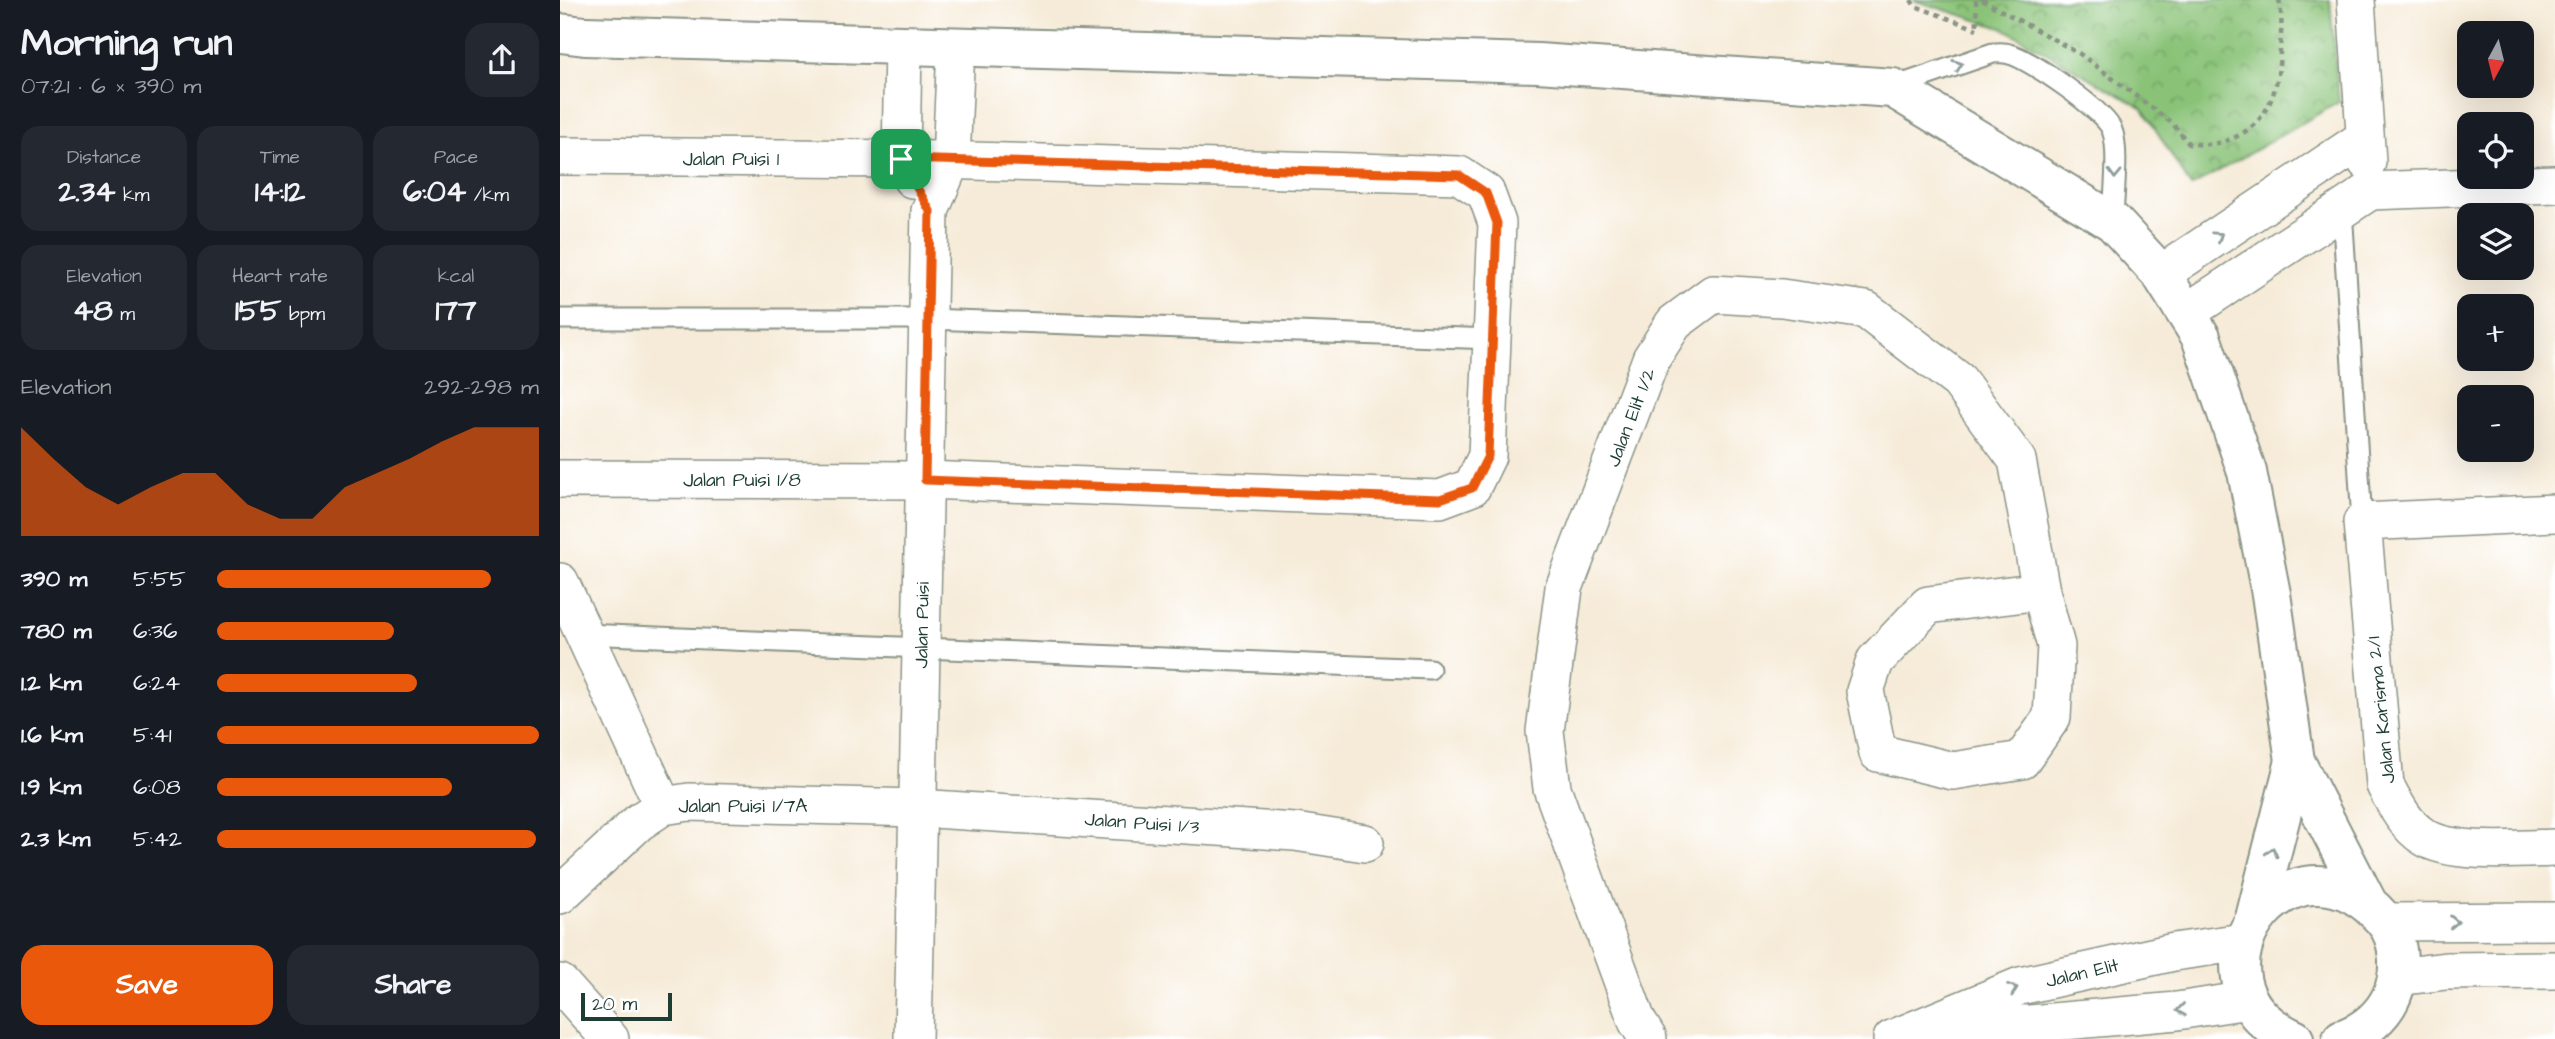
<!DOCTYPE html>
<meta charset="utf-8">
<style>
:root{--surface:#171b24;--page:#242831;--text:#f1f3f6;--muted:#9ea1a6;--accent:#ea580c}
body{margin:0;font-family:"Architects Daughter",sans-serif;background:var(--page);color:var(--text);height:100vh;display:flex;flex-direction:column;font-size:26px;white-space:nowrap}
*{box-sizing:border-box;margin:0}
p{font-size:23px;color:var(--muted)}
.icon{flex:none;width:38px;height:38px;fill:none;stroke:currentColor;stroke-width:2;stroke-linecap:round;stroke-linejoin:round}
.map{position:relative;flex:1;overflow:hidden}
.sheet{display:flex;flex-direction:column;background:var(--surface);width:560px}
.sheet>*{flex:none}
.needle{width:46px;rotate:187deg}
.controls{position:absolute;left:1897px;top:21px;display:grid;gap:14px}
.controls a{display:grid;place-items:center;width:77px;height:77px;border-radius:14px;background:var(--surface);box-shadow:0 7px 28px #0002;font-size:35px}
.scale{position:absolute;left:21px;bottom:18px;width:91px;box-sizing:border-box;padding-left:7px;border:4px solid #1f3d34;border-top:0;font-size:19px;line-height:24px;white-space:nowrap;color:#1f3d34;-webkit-text-stroke:5px #fff;paint-order:stroke}
.pin{position:absolute;display:grid;place-items:center;width:60px;height:60px;color:#fff;margin:-30px;border-radius:14px;box-shadow:0 4px 10px #0006}
.round{display:grid;place-items:center;flex:none;width:74px;height:74px;border-radius:21px;background:var(--page)}
.headline{display:flex;align-items:center;justify-content:space-between;height:119px;padding:0 21px}
h1{font-size:38px;font-weight:800;line-height:52px}
.metrics{display:grid;grid-template-columns:repeat(3,1fr);gap:10px;height:119px;padding:7px 21px}
.metrics div{display:grid;align-content:center;border-radius:18px;background:var(--page);text-align:center}
.metrics b{font-size:30px;font-weight:800}
.metrics small{font-size:19px;font-weight:400}
.metrics p{font-size:19px}
.chart{height:196px;padding:14px 21px}
.chart p{display:flex;justify-content:space-between}
.chart svg{width:100%;height:126px;margin-top:7px;fill:var(--accent);opacity:.7}
.button{display:flex;gap:14px;margin-top:auto;padding:14px 21px}
.button a{flex:1;height:80px;border-radius:21px;background:var(--accent);color:#fff;font-size:28px;font-weight:800;line-height:80px;text-align:center}
.button a+a{background:var(--page);color:var(--text)}
ul{padding:0 21px;list-style:none;font-size:23px}
li{display:grid;grid-template-columns:112px 84px 1fr;align-items:center;height:52px}
li i{height:18px;border-radius:9px;background:var(--accent)}
main{display:flex;flex:1;min-height:0}
.map>svg:first-child{display:block}
.park{fill:url(#park-crowns);stroke:#548056;stroke-width:2}
.lines{fill:none;stroke-linecap:round;stroke-linejoin:round}
.service-casing{stroke:#8a9486;stroke-width:23}
.minor-casing{stroke:#8a9486;stroke-width:40}
.tertiary-casing{stroke:#8a9486;stroke-width:42}
.path{stroke:#8a9486;stroke-width:4.5;stroke-dasharray:5 5;stroke-linecap:butt}
.service{stroke:#fff;stroke-width:19}
.minor{stroke:#fff;stroke-width:37}
.tertiary{stroke:#fff;stroke-width:38}
.oneway{stroke:#8f9e9a}
.route-casing{stroke:#fff;stroke-width:14}
.route{stroke:#ea580c;stroke-width:9}
.labels{text-anchor:middle;stroke-width:5;stroke-linejoin:round;paint-order:stroke}
.street-label{font-size:19px;fill:#1f3d34;stroke:#fff}
</style>
<main>
<section class="sheet">
<div class="headline"><div><h1>Morning run</h1><p>07:21 · 6 × 390 m</p></div><a class="round"><svg class="icon" aria-label="share" viewBox="0 0 24 24"><path d="M12 15V3M7 8l5-5 5 5M5 13v7h14v-7"/></svg></a></div>
<div class="metrics">
<div><p>Distance</p><b>2.34<small> km</small></b></div>
<div><p>Time</p><b>14:12</b></div>
<div><p>Pace</p><b>6:04<small> /km</small></b></div>
</div>
<div class="metrics">
<div><p>Elevation</p><b>48<small> m</small></b></div>
<div><p>Heart rate</p><b>155<small> bpm</small></b></div>
<div><p>kcal</p><b>177</b></div>
</div>
<div class="chart"><p><span>Elevation</span>292–298 m</p>
<svg viewBox="0 0 160 44" preserveAspectRatio="none"><path d="M0 44V6L10 17L20 27L30 33L40 27L50 22L60 22L70 33L80 38L90 38L100 27L110 22L120 17L130 11L140 6L150 6L160 6V44z"/></svg>
</div>
<ul>
<li><b>390 m</b>5:55<i style="width:85%"></i></li>
<li><b>780 m</b>6:36<i style="width:55%"></i></li>
<li><b>1.2 km</b>6:24<i style="width:62%"></i></li>
<li><b>1.6 km</b>5:41<i style="width:100%"></i></li>
<li><b>1.9 km</b>6:08<i style="width:73%"></i></li>
<li><b>2.3 km</b>5:42<i style="width:99%"></i></li>
</ul>
<div class="button"><a>Save</a><a>Share</a></div>
</section>
<div class="map">
<svg width="1995" height="1039" viewBox="0 0 1995 1039">
<defs>
<pattern id="park-crowns" width="20" height="18" patternUnits="userSpaceOnUse" patternTransform="scale(1.75)"><rect width="20" height="18" fill="#8ac378"/><path d="M2 6a3 3 0 1 1 6 0M12 15a3 3 0 1 1 6 0" fill="none" stroke="#70a063"/></pattern>
</defs>
<rect width="100%" height="100%" fill="#fff"/>
<filter id="ink" filterUnits="userSpaceOnUse"><feTurbulence type="fractalNoise" baseFrequency=".0143" numOctaves="2"/><feDisplacementMap in="SourceGraphic" scale="14" xChannelSelector="R" yChannelSelector="G"/><feConvolveMatrix kernelMatrix="1 2 1 2 8 2 1 2 1" color-interpolation-filters="sRGB"/></filter>
<filter id="wash" filterUnits="userSpaceOnUse"><feTurbulence type="fractalNoise" baseFrequency=".00686" numOctaves="4" result="noise"/><feDisplacementMap in="SourceGraphic" scale="28" xChannelSelector="R" yChannelSelector="G"/><feGaussianBlur stdDeviation="1.57" result="paint"/><feColorMatrix in="noise" values="0 0 0 0 0 0 0 0 0 0 0 0 0 0 0 0 0 1.4 0 .05"/><feComposite in="paint" operator="in"/></filter>
<g filter="url(#wash)">
<rect width="100%" height="100%" fill="#f6ebd8"/>
<!-- park -->
<path class="park" d="M1353,0h417l9,102 -148,85 -48,-78 -138,-80z"/>
</g>
<g filter="url(#ink)">
<g class="lines">
<defs>
<g id="service">
<path d="M1334,87l99,-34c5,0 11,-1 16,1 20,4 97,58 103,76 8,20 1,70 1,92"/>
<path d="M1782,209l20,313"/>
<path d="M0,319h367l566,20"/>
<path d="M24,634l846,35"/>
</g>
<g id="minor">
<path d="M1796,0l11,162"/>
<path d="M343,46l-2,113 11,20"/>
<path d="M0,156l341,3 558,16 27,18 11,30 -10,233 -15,31 -32,12 -516,-19 -364,-1"/>
<path d="M1810,191l185,-7"/>
<path d="M1601,274l202,-135"/>
<path d="M1626,313l184,-122"/>
<path d="M1995,513l-193,9 23,263c10,19 20,40 39,52 28,18 98,12 131,11"/>
<path d="M0,582l103,224"/>
<path d="M0,895l79,-73 24,-16 26,-4 228,6 378,24 70,11"/>
<path d="M1826,922l169,-1"/>
<path d="M1837,977l49,-6 109,-1"/>
<path d="M0,983l50,56"/>
<path d="M1386,1023l84,1 147,-13 71,-11"/>
<path d="M353,1039l17,-828 21,-50 5,-114"/>
<path d="M1088,1039l-11,-18 -85,-233 -7,-57 19,-143 87,-229 23,-36 39,-29 69,4 84,12 93,71 58,79 24,131 15,55 -4,71 -30,43 -69,11 -75,-18 -13,-62 10,-30 53,-56 113,-14"/>
<path d="M1332,1039l128,-53 154,-34 69,-10"/>
</g>
<g id="tertiary">
<path d="M0,33l25,3 953,27 355,25 220,134 48,52 40,63 46,135 24,122 24,167 72,141"/>
<path d="M1695,918l40,-157"/>
<path d="M1734,1039c-126,-56 -4,-226 89,-120 17,19 19,52 9,76 -9,21 -28,37 -50,44"/>
</g>
</defs>
<!-- service casing -->
<use href="#service" class="service-casing"/>
<!-- minor casing -->
<use href="#minor" class="minor-casing"/>
<!-- tertiary casing -->
<use href="#tertiary" class="tertiary-casing"/>
<!-- path -->
<g class="path">
<path d="M1351,0l4,6 62,23"/>
<path d="M1416,0l1,29"/>
<path d="M1422,0l98,54 92,69 17,21c11,0 23,1 33,-2 46,-13 57,-51 58,-93 1,-17 3,-33 -1,-49"/>
</g>
<!-- service -->
<use href="#service" class="service"/>
<!-- minor -->
<use href="#minor" class="minor"/>
<!-- tertiary -->
<use href="#tertiary" class="tertiary"/>
</g>
<!-- one-way arrows -->
<defs><path id="oneway-chevron" d="M-2-3.5L2.5 0L-2 3.5" fill="none" stroke-width="1.6" stroke-linecap="round" stroke-linejoin="round" transform="scale(1.75)"/></defs>
<g class="oneway">
<use href="#oneway-chevron" transform="translate(1398 65) rotate(-19)"/>
<use href="#oneway-chevron" transform="translate(1555 174) rotate(92)"/>
<use href="#oneway-chevron" transform="translate(1658 236) rotate(-34)"/>
<use href="#oneway-chevron" transform="translate(1712 852) rotate(-76)"/>
<use href="#oneway-chevron" transform="translate(1894 922)"/>
<use href="#oneway-chevron" transform="translate(1453 989) rotate(-20)"/>
<use href="#oneway-chevron" transform="translate(1621 1010) rotate(172)"/>
</g>
</g>
<g class="lines" filter="url(#ink)">
<defs>
<path id="route" d="M341,159l558,16 27,18 11,30 -9,233 -16,32 -32,11 -515,-19 5,-269z"/>
</defs>
<!-- route casing -->
<use href="#route" class="route-casing"/>
<!-- route -->
<use href="#route" class="route"/>
</g>
<g class="labels">
<!-- street labels -->
<g class="street-label">
<text x="171" y="165">Jalan Puisi 1</text>
<text transform="translate(1070 417) rotate(-69)" y="7">Jalan Elit 1/2</text>
<text x="182" y="486">Jalan Puisi 1/8</text>
<text transform="translate(361 625) rotate(-89)" y="7">Jalan Puisi</text>
<text transform="translate(1820 710) rotate(-96)" y="7">Jalan Karisma 2/1</text>
<text x="183" y="812">Jalan Puisi 1/7A</text>
<text transform="translate(582 822) rotate(4)" y="7">Jalan Puisi 1/3</text>
<text transform="translate(1522 972) rotate(-13)" y="7">Jalan Elit</text>
</g>
</g>
</svg>
<div class="controls">
<a><svg class="needle" viewBox="-14 -14 28 28"><path d="M0-13l5 13h-10z" fill="#e53935"/><path d="M0 13l5-13h-10z" fill="#9ea1a6"/></svg></a>
<a><svg class="icon" aria-label="locate" viewBox="0 0 24 24"><circle cx="12" cy="12" r="6"/><path d="M12 2v4M12 18v4M2 12h4M18 12h4"/></svg></a>
<a><svg class="icon" aria-label="layers" viewBox="0 0 24 24"><path d="M12 4l9 5-9 5-9-5zM3 14l9 5 9-5"/></svg></a>
<a>+</a>
<a>−</a>
</div>
<div class="scale">20 m</div>
<div class="pin" style="left:341px;top:159px;background:#1e9e55"><svg class="icon" aria-label="arrive" viewBox="0 0 24 24"><path d="M6 21V4h12l-3 4 3 4H6"/></svg></div>
</div>
</main>
